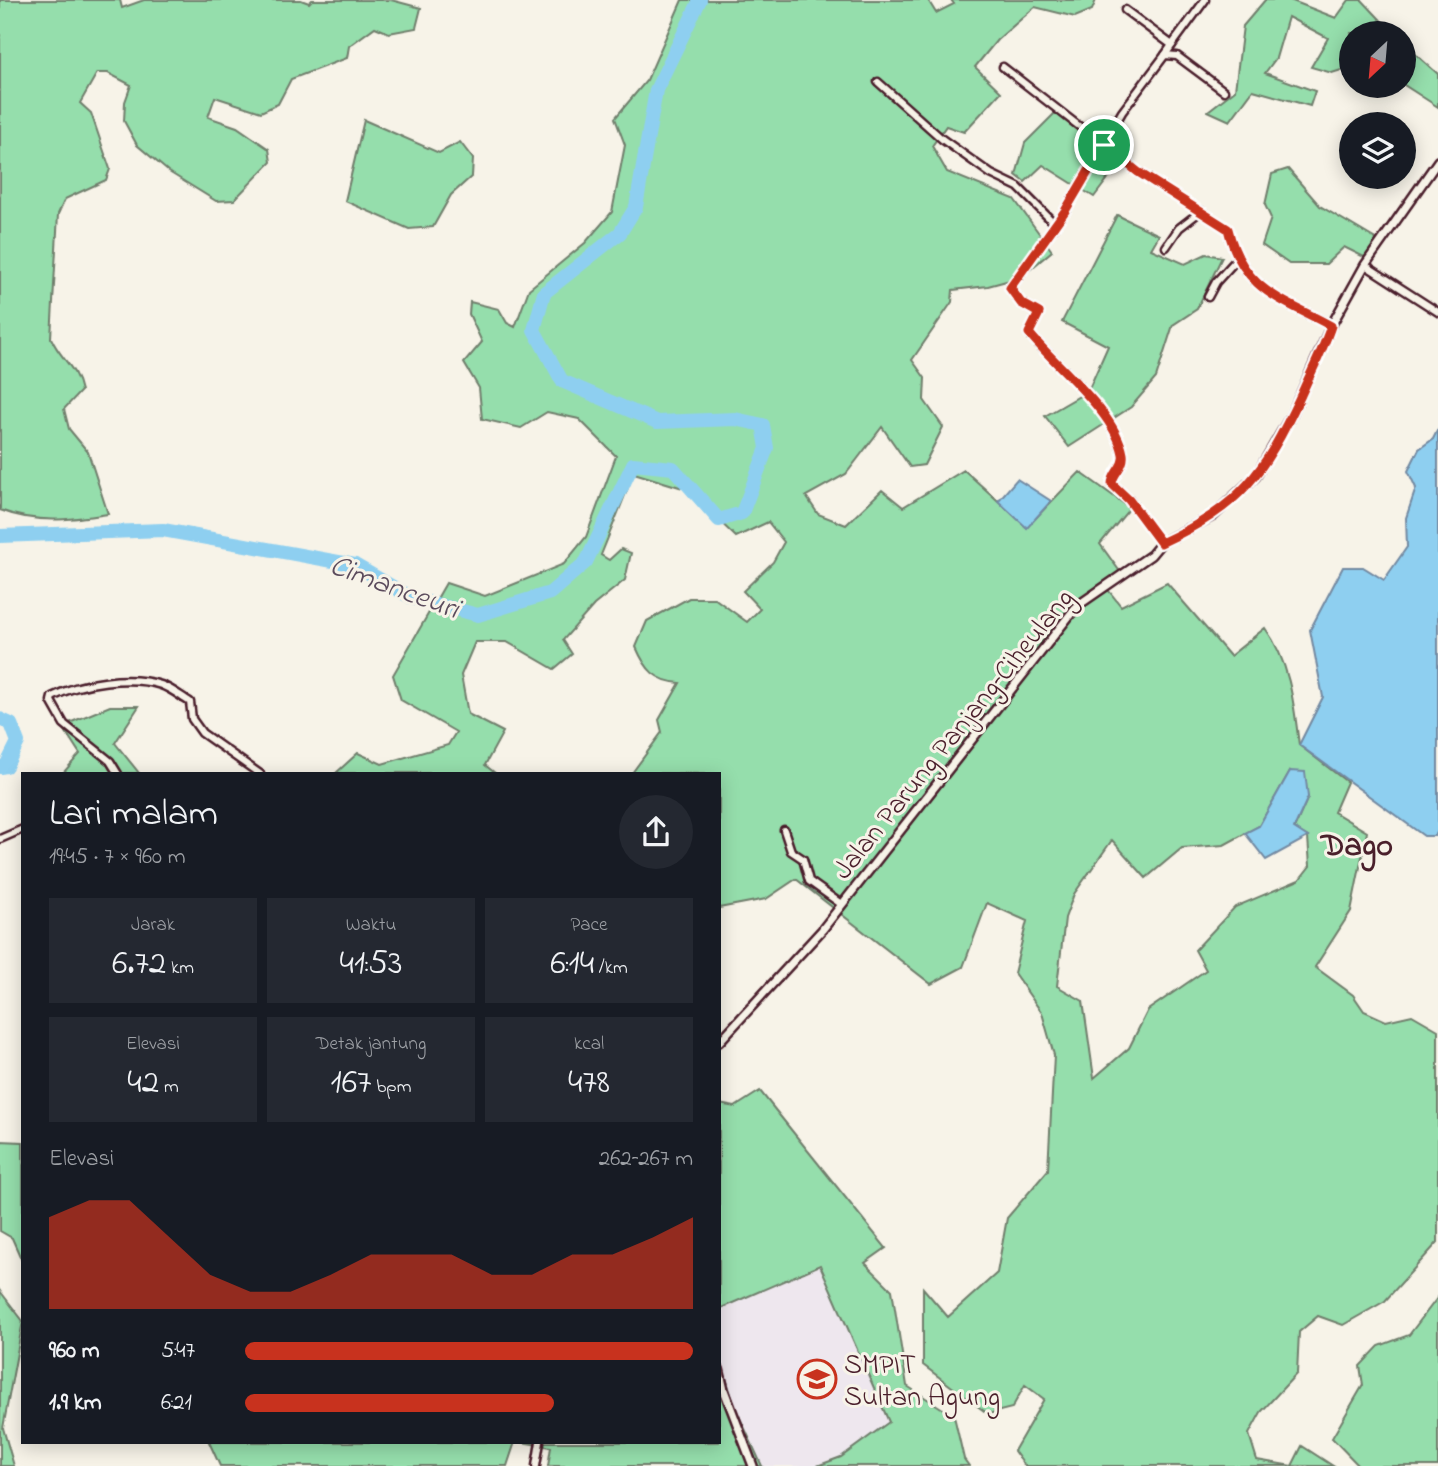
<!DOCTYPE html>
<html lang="id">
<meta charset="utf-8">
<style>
:root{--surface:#171b24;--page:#242831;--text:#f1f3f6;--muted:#9ea1a6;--accent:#c8321e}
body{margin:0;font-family:"Indie Flower",sans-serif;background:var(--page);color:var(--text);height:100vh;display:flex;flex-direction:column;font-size:26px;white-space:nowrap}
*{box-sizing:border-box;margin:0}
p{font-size:23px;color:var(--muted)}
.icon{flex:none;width:38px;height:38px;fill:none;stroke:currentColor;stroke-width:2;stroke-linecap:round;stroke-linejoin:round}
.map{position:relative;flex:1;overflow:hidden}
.side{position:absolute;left:21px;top:772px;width:700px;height:672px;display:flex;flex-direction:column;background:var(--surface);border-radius:0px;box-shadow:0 4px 18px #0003}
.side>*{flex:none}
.needle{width:46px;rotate:206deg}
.controls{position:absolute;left:1339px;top:21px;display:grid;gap:14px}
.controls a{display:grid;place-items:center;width:77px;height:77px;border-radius:50%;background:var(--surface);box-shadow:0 4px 18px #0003;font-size:35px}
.pin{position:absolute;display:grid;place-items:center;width:60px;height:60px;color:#fff;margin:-30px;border:4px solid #fff;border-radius:50%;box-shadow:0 2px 7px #0007}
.round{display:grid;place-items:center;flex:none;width:74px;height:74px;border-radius:37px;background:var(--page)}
.headline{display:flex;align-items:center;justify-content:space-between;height:119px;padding:0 28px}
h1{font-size:38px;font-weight:600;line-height:52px}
.stats{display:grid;grid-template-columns:repeat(3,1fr);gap:10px;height:119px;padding:7px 28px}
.stats div{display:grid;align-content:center;border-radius:0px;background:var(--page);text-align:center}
.stats b{font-size:35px;font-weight:600}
.stats small{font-size:19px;font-weight:400}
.stats p{font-size:19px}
.chart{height:196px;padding:14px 28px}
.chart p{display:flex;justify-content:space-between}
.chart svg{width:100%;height:126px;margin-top:7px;fill:var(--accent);opacity:.7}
ul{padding:0 28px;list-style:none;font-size:23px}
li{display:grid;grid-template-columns:112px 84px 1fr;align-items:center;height:52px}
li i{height:18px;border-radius:9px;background:var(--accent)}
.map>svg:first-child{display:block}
.built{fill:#eee7ee}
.green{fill:#95deac;stroke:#707e6c;stroke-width:2;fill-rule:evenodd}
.water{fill:#8ecff0;stroke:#7389a1;stroke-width:2}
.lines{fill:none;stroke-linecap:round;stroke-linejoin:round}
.river{stroke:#8ecff0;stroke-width:14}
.minor-casing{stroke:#4a1f2b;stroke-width:11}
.tertiary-casing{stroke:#4a1f2b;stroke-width:12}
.minor{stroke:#f7f3e8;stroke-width:6}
.tertiary{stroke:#f7f3e8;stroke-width:7}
.route-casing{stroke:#fff;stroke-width:14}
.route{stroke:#c8321e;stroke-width:9}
.labels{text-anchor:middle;stroke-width:6;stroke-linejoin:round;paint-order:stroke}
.street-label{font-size:28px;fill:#4a1f2b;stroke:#f7f3e8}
.poi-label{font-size:28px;fill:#4a1f2b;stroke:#f7f3e8;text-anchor:start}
.water-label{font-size:30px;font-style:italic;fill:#5b4b5c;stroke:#f7f3e8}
.quarter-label{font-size:32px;font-weight:bold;fill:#4a1f2b;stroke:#f7f3e8}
</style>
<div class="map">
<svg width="1438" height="1466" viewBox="0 0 1438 1466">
<rect width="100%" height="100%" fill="#f7f3e8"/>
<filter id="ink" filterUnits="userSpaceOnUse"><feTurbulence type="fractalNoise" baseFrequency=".0143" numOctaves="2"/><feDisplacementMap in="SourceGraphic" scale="14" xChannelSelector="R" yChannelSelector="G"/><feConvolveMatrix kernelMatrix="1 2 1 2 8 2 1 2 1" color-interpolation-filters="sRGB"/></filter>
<g filter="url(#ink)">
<!-- built -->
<path class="built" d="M820,1264l69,158 -48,35 -24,9h-55l-27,-59 -16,-51v-47z"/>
<!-- green -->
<g class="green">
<path d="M0,0h120l2,8 22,-8h157l8,3 3,-3h79l30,8 -5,20 -27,5 -14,-6 -26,19 -2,12 -56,21 -13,25 -17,8 -46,-15 -7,20 29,10 32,22 2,13 -37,38 -18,1 -47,-29 -32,-27 -13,-24 1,-19 6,-17 -23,-12h-11l-17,30 11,10 19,56 -4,11 -41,19 -7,15 -7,124c10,22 25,28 30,53l-17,18 5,20 19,23 20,62c-38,6 -72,10 -108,-4z"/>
<path d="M682,0h246l8,13 18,-9 -3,-4h145l-4,10 -17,7 -40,-10 -38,33 -22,27 26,25 -37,40 -18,-6 -14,20 15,26 67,27 38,52 -31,26 -33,9 -35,4 -1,12 -40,58 13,18 -1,22 19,27 -19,38 -14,2 -28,-40 -36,47 -40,22 12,18 28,11 36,-35 21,17 61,-37 63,57 53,-55 50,36 -30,36 21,29 -16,13 16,20 46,-23 63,73 35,-28c25,34 29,76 34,117l48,37 -13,30 33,20 -16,79 -36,56 38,28 11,16 22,10 26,-6 26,15v212l-53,59 -42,24 -25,-9 -19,16 -2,41 -36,39 -12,22 8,26 35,6 10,-20 31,20h-308l-11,-15 30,-52 -19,-14 -13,23 -24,6 -65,-49v-77l25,29 49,-44 10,-55 41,-48 6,-115 -12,-42 -28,-40 13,-52 -40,-18 -24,64 -32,17 -135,-105 -30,20 -47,9v-134l-87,-1 30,-41 -3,-12 21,-37c-25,-2 -34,-13 -44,-36l11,-26 42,-23h25l33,24 13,-13 -17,-18 30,-29 11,-20 -16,-20 -32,15 -50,-48 -52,-16 -33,82 8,5 12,-11 10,4 -6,27 -31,25 -31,35 9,14 -18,15 -47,-27h-32l-14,33 7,39 35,18 -18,33 10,8h-159l22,-20 24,11 66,-19 8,-13 -55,-32 -8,-25 53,-92 39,13 79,-32 22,-27 30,-81 -37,-37 -32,-7 -26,16 -39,-9 -3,-31 -15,-25 18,-21 -13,-28 1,-12 29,7 8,14 8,4 14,-38 56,-46 27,-31 13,-67 -10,-27 32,-38zM1290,771l18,26 -14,32 14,8 2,29 -11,14 -64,27 -40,43 11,20 -58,40 -19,38 -35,30 -11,-77 -26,-15 8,-68 9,-24 38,-54 34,38 36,-30 42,-3 35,-19z"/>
<path d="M1265,0h25l46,18 13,-18h13l31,33h-42v34l-19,6 -21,-6 17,-29 -40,-21 -12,41 -11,15 50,18 -5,15 -57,-16 -23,31 -22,-10 27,-21 8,-64z"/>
<path d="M1404,44l34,30v33l-34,-22z"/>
<path d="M1058,110l37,21 27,29 -28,37 -51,-32 -18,17 -9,-7 9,-32z"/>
<path d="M364,120l75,33 21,-11 13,17 -1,17 -21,19 -18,32 -24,2 -64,-28z"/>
<path d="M1288,169l32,37 64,38 -12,17 -28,-14 -18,17h-37l-27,-19 9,-27 -6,-13 7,-31z"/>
<path d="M1117,215l42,20 -8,14 34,15 21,-10 16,3 -25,52 -24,16 -17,53 -25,29 -62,40 -24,-31 43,-25 20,-45 -46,-24z"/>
<path d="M110,706h29l-24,37 24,30h-76l17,-19 -18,-28z"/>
<path d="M760,1091l126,157 -21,15 27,27 15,96 47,30 10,43 5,7h-152l24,-9 48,-35 -69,-157 -101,44v-205l16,3z"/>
<path d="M0,1141l23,1v121l-11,-25 -12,-7z"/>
<path d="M0,1291l23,30 -20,107 11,38h-14z"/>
<path d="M1438,1297v169h-79l-27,-28 31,-53 -3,-19 19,-20 30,-11z"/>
<path d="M719,1356l16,51 27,59h-214l3,-19 -30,-5h198z"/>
<path d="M209,1442h306l-8,24h-287z"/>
</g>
<!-- water -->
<g class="water">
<path d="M1438,429v402l-3,5h-11l-125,-91 24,-48 -13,-67 33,-63h20l21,13 23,-33 -1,-29 10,-30 -8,-17 11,-22 14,-10z"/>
<path d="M1017,479l34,22 -24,27 -29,-27z"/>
<path d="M1290,771l15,1 3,25 -14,31 14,9 -42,23 -21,-27 14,-7z"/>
</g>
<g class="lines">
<!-- river -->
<g class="river">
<path d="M0,536l163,-6 192,35 57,33 66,17 72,-22 36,-31 47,-98 40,4 46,52 23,-7 25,-65 -4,-23 -28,-6 -78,3 -95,-41 -28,-51 10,-37 76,-60 16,-26 20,-117 44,-90"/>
<path d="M0,719l11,5 7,18 -12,24 -6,1"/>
</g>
<defs>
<g id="minor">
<path d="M1125,10l47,35 -7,10"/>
<path d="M1172,45l33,-45"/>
<path d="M1003,67l135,105 90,57c15,62 52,69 103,97"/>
<path d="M878,82l64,57 49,35 27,13 36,36"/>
<path d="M1166,247l13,-19 22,-17"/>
<path d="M1365,265l73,47"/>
<path d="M1208,297l8,-15 21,-23"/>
<path d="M1161,543l-32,-43 -17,-16c1,-11 13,-17 11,-30 -9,-44 -66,-87 -94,-121l10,-20 -18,-10 -11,-15 55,-77 57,-99 43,-57 12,1 47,35"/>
<path d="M118,774l-8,-13 -46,-37 -13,-23 1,-4c29,-15 78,-22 109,-12 11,4 19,11 29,17l2,17 10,14 58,41"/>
<path d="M784,830l7,21 12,8 6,22 32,23"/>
<path d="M0,839l23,-10"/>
<path d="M536,1466l4,-24"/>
</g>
<g id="tertiary">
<path d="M719,1042l103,-112 255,-324 74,-51 10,-12 52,-27 43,-40 36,-62 39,-88 34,-61 73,-104"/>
<path d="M719,1369l5,21 29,76"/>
</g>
</defs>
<!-- minor casing -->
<use href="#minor" class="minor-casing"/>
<!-- tertiary casing -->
<use href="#tertiary" class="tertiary-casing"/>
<!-- minor -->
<use href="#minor" class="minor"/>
<!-- tertiary -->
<use href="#tertiary" class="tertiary"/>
</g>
</g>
<g class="lines" filter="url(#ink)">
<defs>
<path id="route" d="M1104,145l34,27 90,57c15,62 52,69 103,97 -8,24 -20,46 -30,69 -37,79 -60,111 -140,148l-32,-43 -17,-16c0,-11 13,-17 11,-30 -8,-43 -67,-87 -94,-121l10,-20 -18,-10 -11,-15 55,-77z"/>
</defs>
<!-- route casing -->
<use href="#route" class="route-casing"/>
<!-- route -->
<use href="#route" class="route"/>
</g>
<!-- icons -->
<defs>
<symbol id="school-ring" viewBox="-11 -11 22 22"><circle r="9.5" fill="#f7f3e8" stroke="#c8321e" stroke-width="1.5"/><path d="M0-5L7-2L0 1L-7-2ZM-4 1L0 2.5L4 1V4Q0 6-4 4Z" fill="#c8321e"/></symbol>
</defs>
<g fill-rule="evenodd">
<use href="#school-ring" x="795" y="1357" width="44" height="44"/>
</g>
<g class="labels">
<!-- street labels -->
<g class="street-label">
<text transform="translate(952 733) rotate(-51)" y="10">Jalan Parung Panjang–Ciheulang</text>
</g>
<!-- poi labels -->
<g class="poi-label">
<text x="844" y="1373">SMPIT<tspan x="844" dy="32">Sultan Agung</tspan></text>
</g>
<!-- water labels -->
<g class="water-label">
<text transform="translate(395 586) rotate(20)" y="10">Cimanceuri</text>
</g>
<!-- quarter labels -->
<g class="quarter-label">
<text x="1357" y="855">Dago</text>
</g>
</g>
</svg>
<div class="controls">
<a><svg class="needle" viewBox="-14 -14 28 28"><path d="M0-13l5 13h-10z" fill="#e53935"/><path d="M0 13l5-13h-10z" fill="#9ea1a6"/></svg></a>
<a><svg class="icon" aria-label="layers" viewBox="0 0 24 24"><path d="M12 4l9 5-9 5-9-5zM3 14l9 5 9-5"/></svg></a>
</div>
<div class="pin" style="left:1104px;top:145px;background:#1e9e55"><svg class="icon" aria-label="arrive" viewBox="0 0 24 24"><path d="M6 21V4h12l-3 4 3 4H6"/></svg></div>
<section class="side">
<div class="headline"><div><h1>Lari malam</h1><p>19:45 · 7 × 960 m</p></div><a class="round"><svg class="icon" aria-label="share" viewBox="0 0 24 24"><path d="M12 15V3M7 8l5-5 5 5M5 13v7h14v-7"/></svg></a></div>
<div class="stats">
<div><p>Jarak</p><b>6.72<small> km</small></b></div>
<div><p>Waktu</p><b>41:53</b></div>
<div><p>Pace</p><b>6:14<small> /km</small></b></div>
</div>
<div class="stats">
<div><p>Elevasi</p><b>42<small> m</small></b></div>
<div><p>Detak jantung</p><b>167<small> bpm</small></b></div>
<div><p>kcal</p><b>478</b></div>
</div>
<div class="chart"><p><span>Elevasi</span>262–267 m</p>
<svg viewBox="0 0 160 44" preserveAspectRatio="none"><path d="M0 44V12L10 6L20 6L30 19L40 32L50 38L60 38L70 32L80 25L90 25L100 25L110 32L120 32L130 25L140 25L150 19L160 12V44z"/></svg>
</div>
<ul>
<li><b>960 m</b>5:47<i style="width:100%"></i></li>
<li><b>1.9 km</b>6:21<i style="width:69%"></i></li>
</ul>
</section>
</div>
